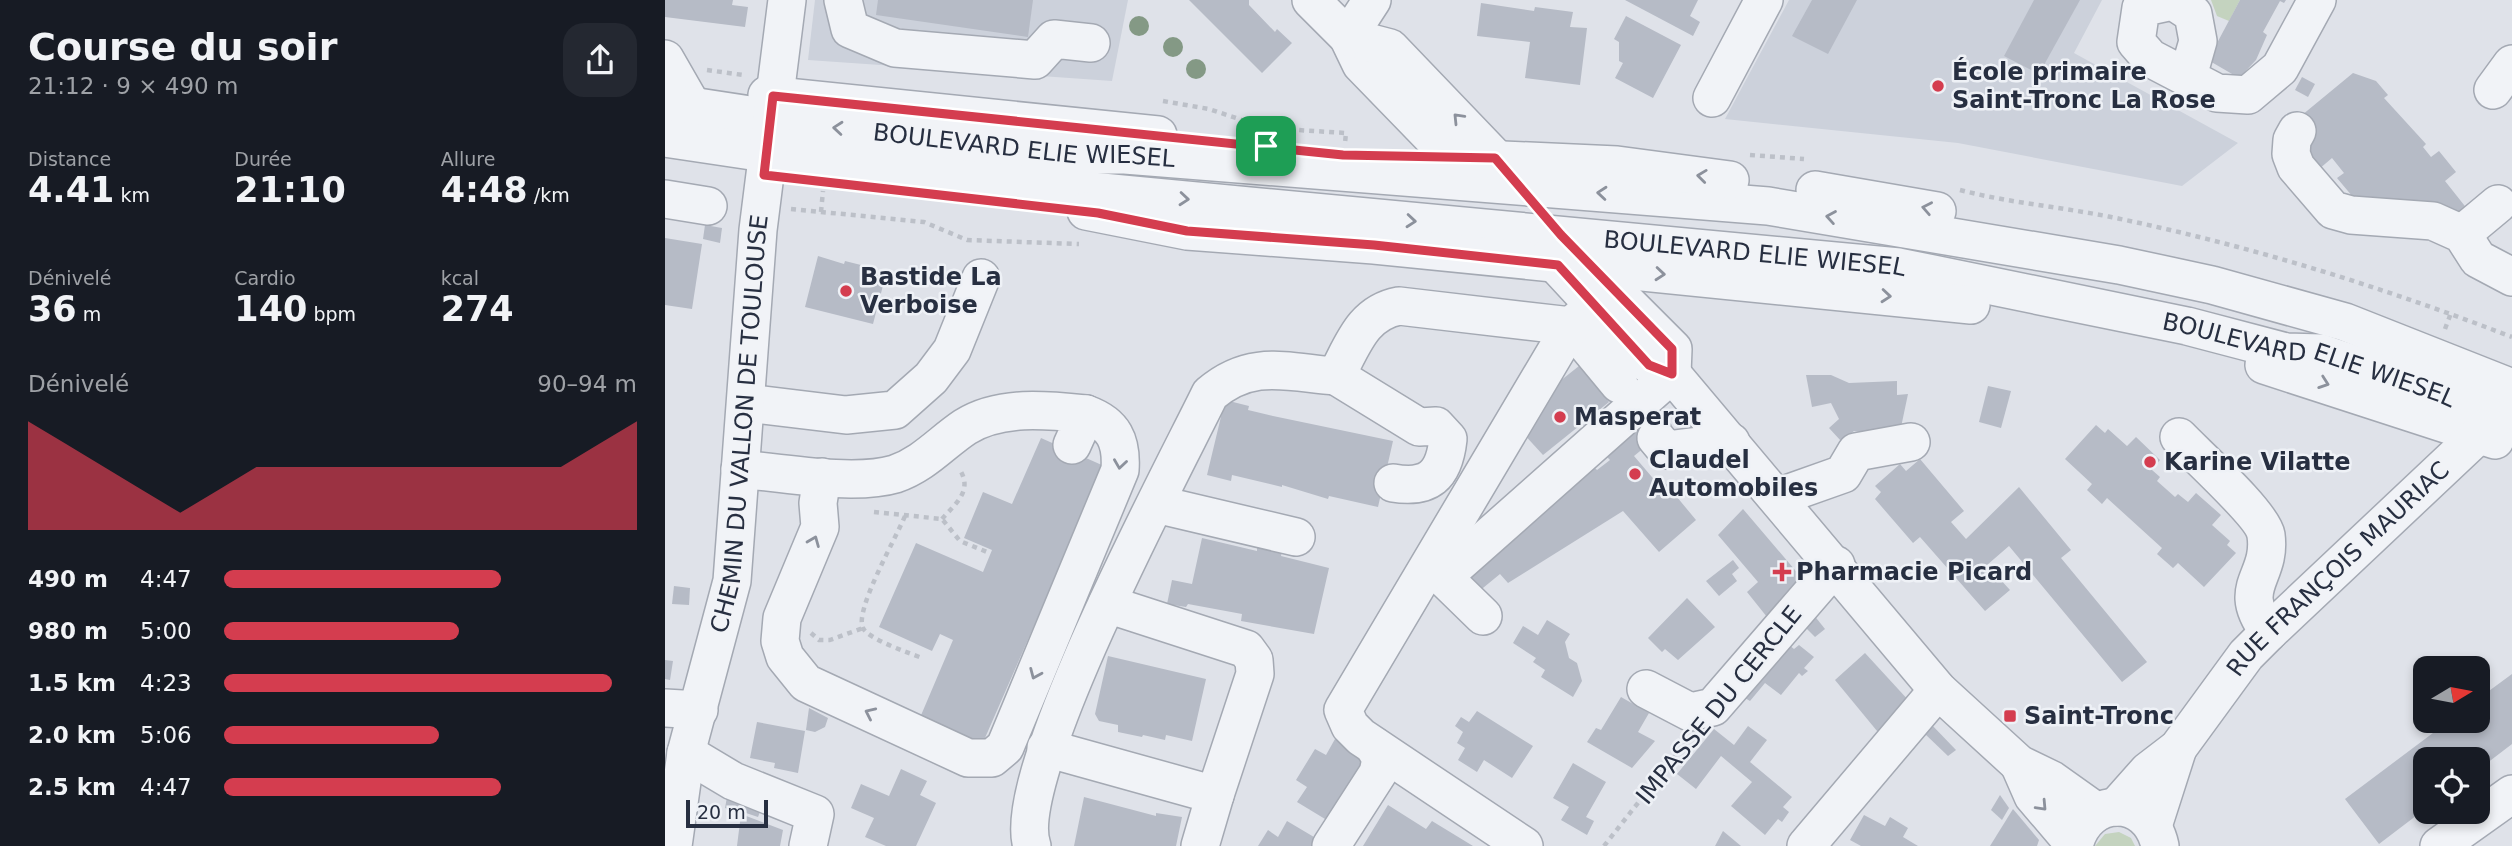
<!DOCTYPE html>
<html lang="fr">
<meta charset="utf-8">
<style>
:root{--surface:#171b24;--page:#242831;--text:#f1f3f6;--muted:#9ea1a6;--accent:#d43d4f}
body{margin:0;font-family:"DejaVu Sans",sans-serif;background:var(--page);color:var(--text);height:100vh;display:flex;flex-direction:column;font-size:26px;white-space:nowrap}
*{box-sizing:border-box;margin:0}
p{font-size:23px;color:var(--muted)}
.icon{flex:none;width:38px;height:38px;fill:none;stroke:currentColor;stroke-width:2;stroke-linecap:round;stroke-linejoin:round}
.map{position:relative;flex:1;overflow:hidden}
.details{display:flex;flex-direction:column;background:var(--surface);width:665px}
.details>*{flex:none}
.needle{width:46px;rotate:80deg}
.controls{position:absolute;left:1748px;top:656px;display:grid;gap:14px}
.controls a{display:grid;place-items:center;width:77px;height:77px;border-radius:14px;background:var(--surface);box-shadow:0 4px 10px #0003;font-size:35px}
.scale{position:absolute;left:21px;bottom:18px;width:82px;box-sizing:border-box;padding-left:7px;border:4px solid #272f41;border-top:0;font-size:19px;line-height:24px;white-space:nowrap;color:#272f41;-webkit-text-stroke:5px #eef1f6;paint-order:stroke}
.pin{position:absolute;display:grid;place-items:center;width:60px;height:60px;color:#fff;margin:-30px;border-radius:14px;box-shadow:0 4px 10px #0006}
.round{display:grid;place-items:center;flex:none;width:74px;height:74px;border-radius:21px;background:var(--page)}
.summary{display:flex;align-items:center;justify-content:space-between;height:119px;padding:0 28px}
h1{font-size:38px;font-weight:800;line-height:52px}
.stats{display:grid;grid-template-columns:repeat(3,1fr);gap:10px;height:119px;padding:7px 28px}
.stats div{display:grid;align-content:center}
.stats b{font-size:35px;font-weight:800}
.stats small{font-size:19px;font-weight:400}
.stats p{font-size:19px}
.chart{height:196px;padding:14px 28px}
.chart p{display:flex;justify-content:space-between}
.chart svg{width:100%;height:126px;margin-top:7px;fill:var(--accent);opacity:.7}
ul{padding:0 28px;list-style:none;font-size:23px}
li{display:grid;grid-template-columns:112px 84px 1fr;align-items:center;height:52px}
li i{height:18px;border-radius:9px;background:var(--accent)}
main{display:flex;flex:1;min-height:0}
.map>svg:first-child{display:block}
.built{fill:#ccd1db}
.green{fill:#c4d3bf}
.building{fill:#b6bbc6}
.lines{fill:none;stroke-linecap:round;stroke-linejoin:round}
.minor-casing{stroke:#a4a9b3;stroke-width:40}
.path{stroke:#bcc0c8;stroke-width:4.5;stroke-dasharray:5 5;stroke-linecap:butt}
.minor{stroke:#f1f3f7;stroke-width:37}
.tree{fill:#849985}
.oneway{stroke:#8c919c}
.route-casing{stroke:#fff;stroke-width:14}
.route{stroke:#d43d4f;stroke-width:9}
.poi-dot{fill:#d43d4f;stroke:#eef1f6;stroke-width:2.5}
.labels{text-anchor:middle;stroke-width:5;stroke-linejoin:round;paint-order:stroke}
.poi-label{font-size:24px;font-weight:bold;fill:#272f41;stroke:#eef1f6;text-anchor:start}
.street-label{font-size:24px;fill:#272f41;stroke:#eef1f6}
</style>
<main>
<section class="details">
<div class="summary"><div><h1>Course du soir</h1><p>21:12 · 9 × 490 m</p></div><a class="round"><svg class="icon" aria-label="share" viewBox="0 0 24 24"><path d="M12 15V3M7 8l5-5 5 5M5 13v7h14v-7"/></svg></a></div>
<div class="stats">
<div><p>Distance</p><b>4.41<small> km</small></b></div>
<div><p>Durée</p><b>21:10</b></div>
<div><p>Allure</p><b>4:48<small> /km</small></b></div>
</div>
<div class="stats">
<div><p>Dénivelé</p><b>36<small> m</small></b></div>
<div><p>Cardio</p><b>140<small> bpm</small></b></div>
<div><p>kcal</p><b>274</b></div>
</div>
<div class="chart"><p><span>Dénivelé</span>90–94 m</p>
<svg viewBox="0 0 160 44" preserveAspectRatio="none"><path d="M0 44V6L10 14L20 22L30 30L40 38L50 30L60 22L70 22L80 22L90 22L100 22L110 22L120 22L130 22L140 22L150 14L160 6V44z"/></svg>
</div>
<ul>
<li><b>490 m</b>4:47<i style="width:67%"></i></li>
<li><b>980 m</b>5:00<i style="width:57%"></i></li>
<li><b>1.5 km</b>4:23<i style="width:94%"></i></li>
<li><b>2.0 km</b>5:06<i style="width:52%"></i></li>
<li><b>2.5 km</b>4:47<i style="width:67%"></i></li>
</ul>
</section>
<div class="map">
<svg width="1847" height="846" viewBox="0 0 1847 846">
<rect width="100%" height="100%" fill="#dfe2e9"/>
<!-- built -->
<g class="built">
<path d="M150,0h313l-16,81 -304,-21z"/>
<path d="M1124,0h313l-28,53 164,90 -56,43 -224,-43 -233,-24z"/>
</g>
<!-- green -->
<g class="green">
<path d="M1546,0h29l-11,21 -12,-5z"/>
<path d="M1454,832l12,6 4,8h-40l10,-12z"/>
</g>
<!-- building -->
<g class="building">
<path d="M0,0h68l-1,5 16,2 -3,20 -80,-10z"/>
<path d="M213,0h155l-5,37 -152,-22z"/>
<path d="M524,0h60v5l26,27 2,-3 15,14 -30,30z"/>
<path d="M960,0h73l-8,16 10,6 -7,14z"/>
<path d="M1147,0h45l-29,54 -36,-18z"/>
<path d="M1369,0h46l-41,74 -35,-18z"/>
<path d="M1575,0h46l-2,3 -4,-2 -17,31 4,3 -11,25 -17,18 -31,-18z"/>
<path d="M816,3l53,8 1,-4 38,5 -3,15 17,1 -7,57 -55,-7 5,-36 -53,-6z"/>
<path d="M961,16l55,29 -28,53 -38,-20 8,-15 -4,-2v-19l-5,-3z"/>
<path d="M1688,73l23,8 12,14 -4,3 42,46 -3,3 8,10 8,-6 17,21 -11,9 23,29 -6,5 -99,-6 -26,-31 7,-5 -12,-15 -20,17 -16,-55z"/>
<path d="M1637,77l13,7 -7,13 -13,-7z"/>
<path d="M40,225l17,3 -2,15 -17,-4z"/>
<path d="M0,238l37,6 -10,65 -27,-4z"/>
<path d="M153,256l26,8 1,-3 16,4 25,9 -13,50 -68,-17z"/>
<path d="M914,366l30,36 -66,53 -21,-23 23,-39z"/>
<path d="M1141,375h25l18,8 48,-2v14l11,-1 -8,38 -38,2 1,-2 -9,-1 -13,10 -12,-13 10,-9 -8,-16 -19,4z"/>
<path d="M1323,386l23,5 -10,37 -22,-6z"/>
<path d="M560,400l24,6 -1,4 25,6 120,25 -15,66 -49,-11 -1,3 -46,-14v2l-50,-12 -1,6 -24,-6z"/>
<path d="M988,404l19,21 -38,31 23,27 5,-4 34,41 -37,32 -36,-41 -115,72 -8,-9 -28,23 -18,-21 135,-114 8,8 13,-10 -4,-4z"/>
<path d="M1431,425l9,8 3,-4 19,17 9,-9 24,23 -8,10 8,7 -3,4 18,16 3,-3 10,8 8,-9 25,22 -9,10 18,16 -3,4 9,8 -32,34 -26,-24 -5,5 -16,-14 5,-6 -55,-50 -5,6 -15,-14 5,-6 -27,-25z"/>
<path d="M376,438l63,28 -123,281 -62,-27 34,-80 -13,-6 -8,17 -53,-24 37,-84 67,29 9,-22 -28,-12 19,-46 29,12z"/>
<path d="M1255,459l44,52 -13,11 15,17 53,-52 52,63 -10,8 86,104 -25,20 -113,-136 -22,19 23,25 -25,21 -65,-74 -7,6 -38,-44 6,-7 -6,-6 25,-22 6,7z"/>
<path d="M1078,509l63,74 -39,34 -20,-25 11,-10 -40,-47z"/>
<path d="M537,538l55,13v-7l25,7 -1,5 48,12 -15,66 -73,-13 1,-7 -54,-10 -2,3 -19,-3 5,-24 20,4z"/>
<path d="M1068,560l6,8 -7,6 5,7 -18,15 -13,-15z"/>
<path d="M9,586l16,2 -1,17 -17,-1z"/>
<path d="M1022,598l28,29 -37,33 -13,-11 -3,3 -14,-14z"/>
<path d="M1144,609l16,20 -10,8 -12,-12z"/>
<path d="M882,620l23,14 -5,8 4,16 8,5 5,18 -9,16 -32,-20 4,-7 -12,-8 3,-4 -23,-15 10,-17 15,9z"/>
<path d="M1118,640l11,9 5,-4 15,12 -10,11 4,3 -6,5 -3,-3 -18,22 -16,-12 -15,18 -10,-6z"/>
<path d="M1200,653l45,49 -28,35 -47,-57z"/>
<path d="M443,656l98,23 -14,62 -26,-6 -1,5 -22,-5 -1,2 -24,-5v-7l-19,-4 -4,-7z"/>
<path d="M0,660l8,1 -3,19 -5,-1z"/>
<path d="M1847,674v70l-34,26v-10h-53v49l-46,35 -34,-45 104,-78h29v-22z"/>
<path d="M956,697l28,16 -11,19 17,9 -23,27 -45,-26 9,-14 5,2z"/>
<path d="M144,708l19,10 -3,9 -10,5 -9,-2z"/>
<path d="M812,711l56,35 -21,32 -28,-18 -7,12 -19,-12 7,-12 -8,-5 6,-11 -8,-6 6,-9 8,5z"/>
<path d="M92,722l48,9 -7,42 -24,-5 1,-5 -25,-5z"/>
<path d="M1264,722l27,28 -8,6 -24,-23z"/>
<path d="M1083,726l19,14 -17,22 42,35 -9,10 6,5 -7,10 -4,-3 -13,16 -34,-29 21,-24 -31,-26 -25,33 -19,-15 37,-45 20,16z"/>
<path d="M670,739l32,20 -37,63 -33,-20 10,-15 -11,-7 19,-31 11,6z"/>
<path d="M908,763l33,19 -20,35 8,4 -7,14 -26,-15 8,-13 -16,-9z"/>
<path d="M236,769l26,12 -7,14 16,8 -20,43h-30l-21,-9 9,-19 -23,-10 10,-24 28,12z"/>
<path d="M1335,795l9,13 -7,12 -11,-10z"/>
<path d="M62,797l13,5 -4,10 -11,-4z"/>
<path d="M419,797l72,19v-3l26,4 -6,29h-102z"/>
<path d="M81,804l15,5 -3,8 -15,-5z"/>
<path d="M723,805l38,24 6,-8 41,25h-110z"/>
<path d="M1348,809l26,31 -2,6h-47z"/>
<path d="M76,814l42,16 -3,16h-43z"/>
<path d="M1199,815l21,11 5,-9 18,11 -5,9 15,9h-57l-11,-6z"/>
<path d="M622,821l32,19 -3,6h-58l10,-16 10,7z"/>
<path d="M1058,831l18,15h-26z"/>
</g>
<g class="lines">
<defs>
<g id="minor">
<path d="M178,0l7,29 45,19 140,12 19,-21 37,4"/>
<path d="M646,0l37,37 13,27 101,104"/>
<path d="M683,37l42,11 116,121"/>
<path d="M683,37l24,-37"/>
<path d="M0,59l27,47"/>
<path d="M1523,76l10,-35 -5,-27 -20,-13 -32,7 -5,34 14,16 67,35 31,2 32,-27 37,-68"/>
<path d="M1828,90l19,-26"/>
<path d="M102,95l391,40"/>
<path d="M1047,98l52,-98"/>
<path id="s1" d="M0,102l164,25 243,28h53l643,51 351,59 93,20 133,37 167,66"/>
<path d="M1632,131l-5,9 -1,14 5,13 37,43 18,5 82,6 29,13 16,25 34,18"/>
<path id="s2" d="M0,138l161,24 148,18 925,87 288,59 99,26 35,1 119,41 72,32"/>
<path d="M771,157l181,8 113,15"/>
<path d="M1150,190l122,21"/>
<path d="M0,199l43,7"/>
<path d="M421,211l101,20 187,14 597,60"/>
<path d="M1797,234l36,-30"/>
<path d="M884,257l100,108 23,9 266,316 81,74 33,16 45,32"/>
<path d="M937,278l71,71 -1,25"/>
<path d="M922,312l-16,14 48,58"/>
<path d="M1599,365l231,75"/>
<path d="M671,376l83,51 17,-1 12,13c-4,37 -19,50 -55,44"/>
<path d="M81,403l100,12 49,-5 36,-32 21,-28 29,-72"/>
<path d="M1514,437c17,18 84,78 87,98 6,44 -32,51 3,97"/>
<path d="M991,438l10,12 65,-8"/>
<path d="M75,469c42,4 115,17 155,5 29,-10 46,-31 70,-47 35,-22 82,-17 121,-13l-14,31"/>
<path d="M157,477l-4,26 2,24 -38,91 -2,23 5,16 21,26 162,75h24l13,-11 115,-277c2,-29 -6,-46 -34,-56"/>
<path d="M1113,497l65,-23 13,-22 55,-10"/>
<path d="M491,504l140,33"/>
<path d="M818,616l-40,-39 229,-203"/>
<path d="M981,689l44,23 23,-5 123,-142"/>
<path d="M0,708l34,2"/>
<path d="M381,748l169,47 40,-121 -1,-14 -8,-11 -139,-45"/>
<path d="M21,753l47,28 82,33 -7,32"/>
<path d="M1354,764l14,32 41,48"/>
<path id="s3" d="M1451,807l32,-36 30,-23 68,-93 23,-23 224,-211"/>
<path d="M1488,826l25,-78"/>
<path id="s4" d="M8,846l13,-93 46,-172 26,-351 29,-230"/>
<path d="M367,846c-24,-69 141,-376 178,-452 41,-35 76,-22 126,-18 17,-31 26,-63 63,-70l172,20 -228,384 7,16 11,11 163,109"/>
<path d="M535,846l15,-51"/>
<path d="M666,846l47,-73 3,-14 -7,-13"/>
<path d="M1141,846l132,-156"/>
<path d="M1409,846c12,-52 75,-52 86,0"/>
<path d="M1774,846l73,-52"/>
</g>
</defs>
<!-- minor casing -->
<use href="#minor" class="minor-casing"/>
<!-- path -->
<g class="path">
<path d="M42,70l36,5"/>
<path d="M498,101l46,8 57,19 80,5 -1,10"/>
<path d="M1085,155l54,4"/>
<path d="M1295,190c50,13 101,17 151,27 137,28 271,70 401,120"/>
<path d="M126,209l133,13 43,18 112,4"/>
<path d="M156,212l2,-21"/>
<path d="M1780,329l6,-16"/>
<path d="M209,512l68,7 18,22 27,11"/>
<path d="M240,516c-9,22 -51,95 -42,112 5,11 46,25 59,30"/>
<path d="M277,519c13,-15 31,-28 18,-49"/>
<path d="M146,633l8,7h11l33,-12"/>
<path d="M939,846l82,-104"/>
</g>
<!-- minor -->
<use href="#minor" class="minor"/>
</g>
<!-- trees -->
<g class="tree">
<circle cx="474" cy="26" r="10"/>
<circle cx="508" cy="47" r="10"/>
<circle cx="531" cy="69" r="10"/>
</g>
<!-- one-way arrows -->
<defs><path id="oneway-chevron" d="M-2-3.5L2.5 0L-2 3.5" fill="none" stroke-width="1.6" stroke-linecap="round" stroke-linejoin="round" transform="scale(1.75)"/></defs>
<g class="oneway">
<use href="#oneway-chevron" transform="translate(793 118) rotate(-134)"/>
<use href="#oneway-chevron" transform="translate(173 128) rotate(-175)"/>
<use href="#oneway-chevron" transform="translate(1037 176) rotate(-173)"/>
<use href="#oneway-chevron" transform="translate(937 193) rotate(-175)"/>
<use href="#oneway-chevron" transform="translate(519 199) rotate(5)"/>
<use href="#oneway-chevron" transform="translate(1262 208) rotate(-169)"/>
<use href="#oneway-chevron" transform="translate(1166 217) rotate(-170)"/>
<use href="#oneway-chevron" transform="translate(746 221) rotate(5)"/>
<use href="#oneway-chevron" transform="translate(995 274) rotate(5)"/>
<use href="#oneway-chevron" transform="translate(1221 296) rotate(5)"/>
<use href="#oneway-chevron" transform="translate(1659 383) rotate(19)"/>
<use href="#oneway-chevron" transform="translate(455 464) rotate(98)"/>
<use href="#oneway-chevron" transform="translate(149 541) rotate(-68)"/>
<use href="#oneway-chevron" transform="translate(370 674) rotate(113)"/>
<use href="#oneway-chevron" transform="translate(205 713) rotate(-155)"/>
<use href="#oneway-chevron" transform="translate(1377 806) rotate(47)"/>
</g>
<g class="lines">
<defs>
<path id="route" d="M108,96l570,59 152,3 66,77 111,114v25l-23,-9 -91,-100 -184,-20 -187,-14 -89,-18 -334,-38z"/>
</defs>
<!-- route casing -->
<use href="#route" class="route-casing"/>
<!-- route -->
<use href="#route" class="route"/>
</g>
<!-- markers -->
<g class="poi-dot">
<circle cx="1273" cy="86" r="7"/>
<circle cx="181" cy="291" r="7"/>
<circle cx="895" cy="417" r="7"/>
<circle cx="1485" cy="462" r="7"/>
<circle cx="970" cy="474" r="7"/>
<path d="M1113.5 561.5h7v7h7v7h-7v7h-7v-7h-7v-7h7z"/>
<rect x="1338" y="709" width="14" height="14" rx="3.5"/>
</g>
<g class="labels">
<!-- poi labels -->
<g class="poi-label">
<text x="1287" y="80">École primaire<tspan x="1287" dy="28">Saint-Tronc La Rose</tspan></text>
<text x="195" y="285">Bastide La<tspan x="195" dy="28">Verboise</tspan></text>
<text x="909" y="425">Masperat</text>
<text x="984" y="468">Claudel<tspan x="984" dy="28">Automobiles</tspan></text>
<text x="1499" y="470">Karine Vilatte</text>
<text x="1131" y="580">Pharmacie Picard</text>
<text x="1359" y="724">Saint-Tronc</text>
</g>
<!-- street labels -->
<g class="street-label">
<text dy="8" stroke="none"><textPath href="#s1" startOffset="362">BOULEVARD ELIE WIESEL</textPath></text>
<text dy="8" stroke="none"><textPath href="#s2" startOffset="1096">BOULEVARD ELIE WIESEL</textPath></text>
<text dy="8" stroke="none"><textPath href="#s2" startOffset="1662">BOULEVARD ELIE WIESEL</textPath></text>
<text dy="8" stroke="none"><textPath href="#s4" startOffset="429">CHEMIN DU VALLON DE TOULOUSE</textPath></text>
<text dy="8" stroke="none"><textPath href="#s3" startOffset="327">RUE FRANÇOIS MAURIAC</textPath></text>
<text transform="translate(1054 705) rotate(-51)" y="8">IMPASSE DU CERCLE</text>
</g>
</g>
</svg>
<div class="controls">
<a><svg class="needle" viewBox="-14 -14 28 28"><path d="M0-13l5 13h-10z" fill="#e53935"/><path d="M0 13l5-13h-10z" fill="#9ea1a6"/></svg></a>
<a><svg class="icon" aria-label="locate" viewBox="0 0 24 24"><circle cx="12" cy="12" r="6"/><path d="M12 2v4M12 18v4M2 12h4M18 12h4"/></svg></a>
</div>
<div class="scale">20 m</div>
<div class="pin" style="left:601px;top:146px;background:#1e9e55"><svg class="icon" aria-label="arrive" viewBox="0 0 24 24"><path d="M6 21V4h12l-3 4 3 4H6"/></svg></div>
</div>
</main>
